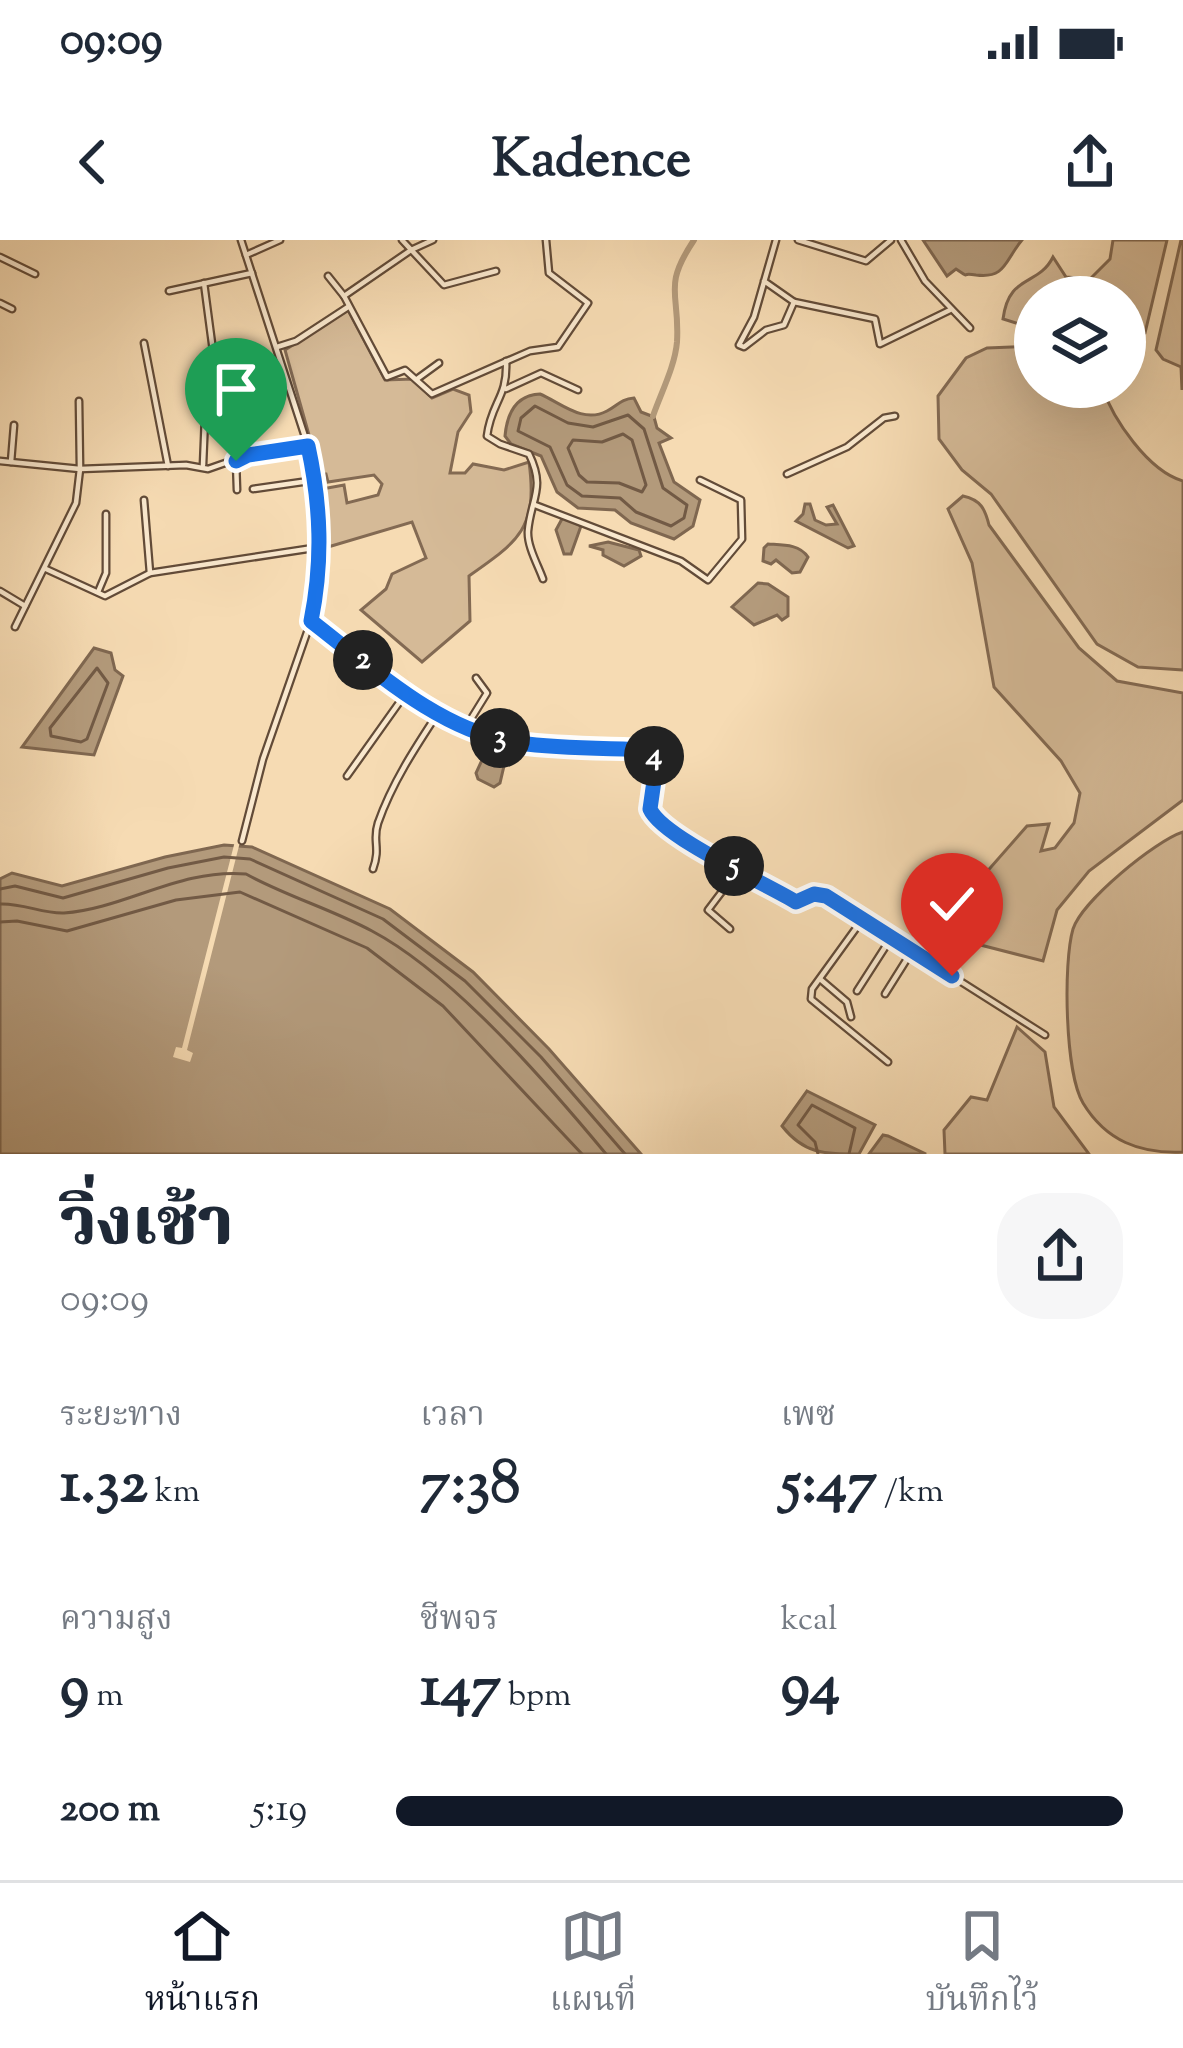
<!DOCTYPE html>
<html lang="th">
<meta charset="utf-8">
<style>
:root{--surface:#fff;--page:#f6f6f7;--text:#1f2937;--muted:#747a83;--line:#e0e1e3;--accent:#111827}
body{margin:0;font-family:"Sorts Mill Goudy","Noto Serif Thai",serif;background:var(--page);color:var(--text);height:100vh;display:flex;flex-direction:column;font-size:45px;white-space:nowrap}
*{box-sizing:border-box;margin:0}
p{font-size:39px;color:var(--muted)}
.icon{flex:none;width:66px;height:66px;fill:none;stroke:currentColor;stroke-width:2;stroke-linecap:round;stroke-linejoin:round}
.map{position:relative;height:914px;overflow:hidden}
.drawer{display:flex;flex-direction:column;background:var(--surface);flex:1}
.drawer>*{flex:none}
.buttons{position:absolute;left:1014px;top:36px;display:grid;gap:24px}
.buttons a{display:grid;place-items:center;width:132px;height:132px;border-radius:50%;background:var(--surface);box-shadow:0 12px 48px #0002;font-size:60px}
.pin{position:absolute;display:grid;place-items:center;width:102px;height:102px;color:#fff;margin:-123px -51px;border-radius:50% 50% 50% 0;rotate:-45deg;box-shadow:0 0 12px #0007}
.pin .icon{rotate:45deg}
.km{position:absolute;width:60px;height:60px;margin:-30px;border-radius:50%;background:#222;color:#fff;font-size:33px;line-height:60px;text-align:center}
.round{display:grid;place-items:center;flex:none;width:126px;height:126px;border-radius:48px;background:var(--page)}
.overview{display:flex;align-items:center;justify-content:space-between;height:204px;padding:0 60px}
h1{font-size:66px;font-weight:800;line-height:90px}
.metrics{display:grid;grid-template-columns:repeat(3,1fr);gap:18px;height:204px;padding:12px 60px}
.metrics div{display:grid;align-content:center}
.metrics b{font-size:60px;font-weight:800}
.metrics small{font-size:33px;font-weight:400}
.metrics p{font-size:33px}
ul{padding:0 60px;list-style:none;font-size:39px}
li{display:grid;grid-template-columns:192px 144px 1fr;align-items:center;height:90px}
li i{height:30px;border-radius:15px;background:var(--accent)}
.status{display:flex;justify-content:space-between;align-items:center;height:84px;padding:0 60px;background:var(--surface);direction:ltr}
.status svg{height:33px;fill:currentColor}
header{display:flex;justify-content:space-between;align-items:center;height:156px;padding:0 60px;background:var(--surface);font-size:54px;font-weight:800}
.tabs{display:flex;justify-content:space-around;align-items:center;height:168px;border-top:3px solid var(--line);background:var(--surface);font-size:33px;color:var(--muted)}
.tabs a{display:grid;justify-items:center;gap:6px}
.tabs .on{color:var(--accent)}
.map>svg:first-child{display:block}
.green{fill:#d5ba97;stroke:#836a53;stroke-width:3}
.water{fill:#b39a7b;stroke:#7f6750;stroke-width:3}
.pier{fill:#f6dbb3}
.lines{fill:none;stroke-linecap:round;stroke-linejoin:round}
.shore{stroke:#725a45;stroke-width:3}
.canal{stroke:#b39a7b;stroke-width:6}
.minor-casing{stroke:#624b38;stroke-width:9}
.minor{stroke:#f9e8ce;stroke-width:4.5}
.route-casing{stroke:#fff;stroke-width:24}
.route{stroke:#1a73e8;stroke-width:15}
</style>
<div class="status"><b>09:09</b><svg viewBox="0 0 49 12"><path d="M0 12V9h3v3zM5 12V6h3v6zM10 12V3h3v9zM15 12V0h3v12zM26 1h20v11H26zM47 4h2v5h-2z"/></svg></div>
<header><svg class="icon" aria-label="back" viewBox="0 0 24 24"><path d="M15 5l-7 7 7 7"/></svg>Kadence<svg class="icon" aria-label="share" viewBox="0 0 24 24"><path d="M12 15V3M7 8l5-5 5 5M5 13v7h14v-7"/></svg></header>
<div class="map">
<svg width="1183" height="914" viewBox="0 0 1183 914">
<rect width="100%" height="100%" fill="#f6dbb3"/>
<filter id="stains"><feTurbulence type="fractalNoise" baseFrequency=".00167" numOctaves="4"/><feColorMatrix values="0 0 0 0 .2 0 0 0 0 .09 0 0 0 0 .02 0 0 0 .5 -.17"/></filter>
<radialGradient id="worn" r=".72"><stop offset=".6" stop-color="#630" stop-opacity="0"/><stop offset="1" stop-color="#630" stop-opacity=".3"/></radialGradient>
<!-- green -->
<g class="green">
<path d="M1113,0h54l-22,93 -20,4v-40h-90v32l-32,-10c6,-46 35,-32 50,-62l13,20 24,2 20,-20z"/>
<path d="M1181,0h2l-1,150 -1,-23 -18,-8 -7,-9z"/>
<path d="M348,70l37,70 28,-1 19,19 21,-9 16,6 2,17 -13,20 -8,41h15l8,-9 31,6 25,-8c9,66 -10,79 -60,114l1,45 -48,41 -61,-52 25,-21 6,-15 34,-16 -14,-36 -84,25 -6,-58 22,-4 3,18 31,-8 4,-11 -8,-9 -46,7 -2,-8h-6l-35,-124z"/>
<path d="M1035,106v41h67c11,32 46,84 81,94v189l-45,-3 -41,-23 -106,-150 -29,-24 -23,-31 -1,-43 28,-38 21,-10z"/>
<path d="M963,256c18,4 22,13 26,29l90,123 38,33 66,12v107l-94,71 -32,39 -14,51 -78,-20 4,-49 58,-66 22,-2 -8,27 14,-3 19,-25 6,-30 -19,-32 -67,-74 -22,-124 -24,-54z"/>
<path d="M1183,592v320c-43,2 -77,-11 -100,-49 -18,-30 -20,-140 -10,-174 9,-28 82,-88 110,-97z"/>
<path d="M1017,787l28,25 9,55 35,47h-144l-1,-24 27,-33 16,3z"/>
</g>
<!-- water -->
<g class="water">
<path d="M923,0h99c-17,20 -16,39 -46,35 -19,-3 -3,5 -20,-6l-9,7z"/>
<path d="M540,154c21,9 43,30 67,17 11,-6 14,-12 27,-13l7,14 13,5 3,11 14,10 -12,5 15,39 26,18 -7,26 -19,13 -43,-16 -16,-13 -37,-2 -21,-16 -16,-36 -30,-12 -6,-8c2,-22 11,-41 35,-42z"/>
<path d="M805,264h5l5,16 11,5 11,-1 -10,-17 6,-2 21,41 -6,2 -52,-27 7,-7z"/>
<path d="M563,277l18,9 -10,28h-7l-8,-24z"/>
<path d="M608,302l31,8 2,6 -17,10 -21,-11v-5l-14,-4z"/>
<path d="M768,304c15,1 31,0 40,13l-8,15 -8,1 -16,-13 -5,4 -8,-3 1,-13z"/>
<path d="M758,343l10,1 20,13v19l-6,4 -5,-5 -23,10 -22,-18z"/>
<path d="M94,408l17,5 4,17 8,6 -29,79 -72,-8z"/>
<path d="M497,504l10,9 -7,30 -6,4 -16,-8 -2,-6 12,-26z"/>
<path d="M224,605l28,2 138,62 83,63 76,77 92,105h-641v-275l12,-6 50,13 103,-29z"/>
<path d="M807,851l68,34 -16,29c-35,0 -55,0 -77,-28z"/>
<path d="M883,895l5,1 38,18h-57z"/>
</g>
<!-- pier -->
<path class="pier" d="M235,601l5,1 -53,208 6,3 -3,9 -17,-5 3,-10 6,1z"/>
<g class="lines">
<!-- shore -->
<g class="shore">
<path d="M535,166l33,17 25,4 35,-12 16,14 19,59 24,17 -3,13 -13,8 -35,-14 -16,-14 -38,-2 -15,-11 -17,-38 -32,-16 3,-13z"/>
<path d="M623,194l9,6 14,45 -4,7 -23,-9 -32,-1 -8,-7 -11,-27 5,-8 29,2z"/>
<path d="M97,428l11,15 -21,56 -6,3 -30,-6 -1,-8z"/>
<path d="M0,649l15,-3 48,12 105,-30 56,-11 26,2 133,60 82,62 76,76 84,97"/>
<path d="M0,664c23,-1 43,10 64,9 60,-4 117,-45 182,-39 40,22 85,35 126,57 81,43 175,152 234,223"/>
<path d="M0,682l17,-1 50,10 109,-31 64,-8 127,56 76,58 139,148"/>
<path d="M818,914l-3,-12 -17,-17 14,-20 43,23 -6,26"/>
</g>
<!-- canal -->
<path class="canal" d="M653,176c8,-23 22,-50 24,-74 3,-50 -15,-54 17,-102"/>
<defs>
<g id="minor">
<path d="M241,0l67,206 12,65 1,66 -10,44 -48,138 -21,82"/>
<path d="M402,0l42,45 52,-14"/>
<path d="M798,0l68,21 25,-21"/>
<path d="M901,0l24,41 45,47"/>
<path d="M246,15l34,-15"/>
<path d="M0,17l35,17"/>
<path d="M328,36l16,20 43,81 18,-7 27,24 98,-43 28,-4 30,-44 -39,-30 -3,-33"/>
<path d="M764,41l30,21 -10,23 -18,5 -22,17 -5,-2 15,-28 22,-77"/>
<path d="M204,43l9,68"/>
<path d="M169,51l83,-18"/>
<path d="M344,56l67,-46 22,-10"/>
<path d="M794,62l81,17 5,25 70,-34"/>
<path d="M0,63l12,6"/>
<path d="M144,103l24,123"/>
<path d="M277,107l19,-6 52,-34"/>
<path d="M506,121c2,37 -15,41 -19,75l13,8 29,10c17,35 2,44 -1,77 -1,15 10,34 15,48"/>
<path d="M417,139l22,-16"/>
<path d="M506,149l35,-16 37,17"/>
<path d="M0,221l80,8 106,-4 22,4 40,-14 60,-9"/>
<path d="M236,221l1,29"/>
<path d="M11,222l3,-37"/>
<path d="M203,225l2,-48"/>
<path d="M787,234l60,-27 37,-29 11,-2"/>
<path d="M253,249l63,-9"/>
<path d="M144,260l6,73"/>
<path d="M535,265l146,56 27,19 34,-41 -1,-39 -41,-20"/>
<path d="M46,329l59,27 45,-23 170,-26"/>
<path d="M0,351l25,15"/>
<path d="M98,352l8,-19v-59"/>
<path d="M311,381c61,47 128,111 208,122 43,6 88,5 131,7l7,10 -8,49c14,29 115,74 147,93l18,-8 12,2 219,139"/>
<path d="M15,387l61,-124 4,-34 -1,-68"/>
<path d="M466,487l21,-34 -11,-15"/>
<path d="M347,536l59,-83"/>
<path d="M373,629c8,-22 -1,-28 5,-46 14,-40 37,-75 60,-110"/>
<path d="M862,680l-50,69 -1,10 77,63"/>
<path d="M730,689l-22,-19 31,-41"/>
<path d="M820,739l27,23 4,15"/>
<path d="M857,751l34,-53"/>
<path d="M885,754l27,-43"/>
</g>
</defs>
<!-- minor casing -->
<use href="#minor" class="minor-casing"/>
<!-- minor -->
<use href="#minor" class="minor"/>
</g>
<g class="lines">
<defs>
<path id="route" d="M236,221l12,-6 60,-9c13,60 15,115 3,175 61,47 129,111 208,122 43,6 88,5 131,7l7,10 -7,49c12,28 115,74 146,93l18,-8 12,2 126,80"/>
</defs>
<!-- route casing -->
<use href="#route" class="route-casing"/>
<!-- route -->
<use href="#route" class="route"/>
</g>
<rect width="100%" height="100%" filter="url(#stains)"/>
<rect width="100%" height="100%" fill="url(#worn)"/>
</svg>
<div class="buttons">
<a><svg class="icon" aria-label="layers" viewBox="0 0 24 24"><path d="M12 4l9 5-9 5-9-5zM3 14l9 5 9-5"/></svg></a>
</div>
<div class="pin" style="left:236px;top:221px;background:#1e9e55"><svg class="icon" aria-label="arrive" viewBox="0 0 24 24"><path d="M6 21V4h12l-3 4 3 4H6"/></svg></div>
<div class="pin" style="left:952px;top:736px;background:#d93025"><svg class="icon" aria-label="check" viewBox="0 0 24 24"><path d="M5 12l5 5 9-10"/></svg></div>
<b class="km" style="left:363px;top:420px">2</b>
<b class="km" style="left:500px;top:498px">3</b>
<b class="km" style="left:654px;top:516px">4</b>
<b class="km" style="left:734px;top:626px">5</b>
</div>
<section class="drawer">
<div class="overview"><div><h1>วิ่งเช้า</h1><p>09:09</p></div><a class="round"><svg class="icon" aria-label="share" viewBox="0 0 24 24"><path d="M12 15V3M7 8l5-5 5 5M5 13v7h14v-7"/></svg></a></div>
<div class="metrics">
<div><p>ระยะทาง</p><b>1.32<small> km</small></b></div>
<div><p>เวลา</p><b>7:38</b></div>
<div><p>เพซ</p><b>5:47<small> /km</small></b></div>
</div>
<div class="metrics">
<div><p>ความสูง</p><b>9<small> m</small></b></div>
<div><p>ชีพจร</p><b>147<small> bpm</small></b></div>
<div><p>kcal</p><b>94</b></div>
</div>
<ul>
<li><b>200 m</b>5:19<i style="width:100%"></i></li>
</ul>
</section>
<nav class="tabs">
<a class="on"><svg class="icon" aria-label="home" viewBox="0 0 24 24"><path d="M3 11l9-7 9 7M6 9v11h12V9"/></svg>หน้าแรก</a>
<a><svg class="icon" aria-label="map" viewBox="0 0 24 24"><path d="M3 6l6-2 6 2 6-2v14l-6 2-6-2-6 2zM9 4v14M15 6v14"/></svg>แผนที่</a>
<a><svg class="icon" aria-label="saved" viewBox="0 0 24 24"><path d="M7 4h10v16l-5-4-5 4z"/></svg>บันทึกไว้</a>
</nav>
